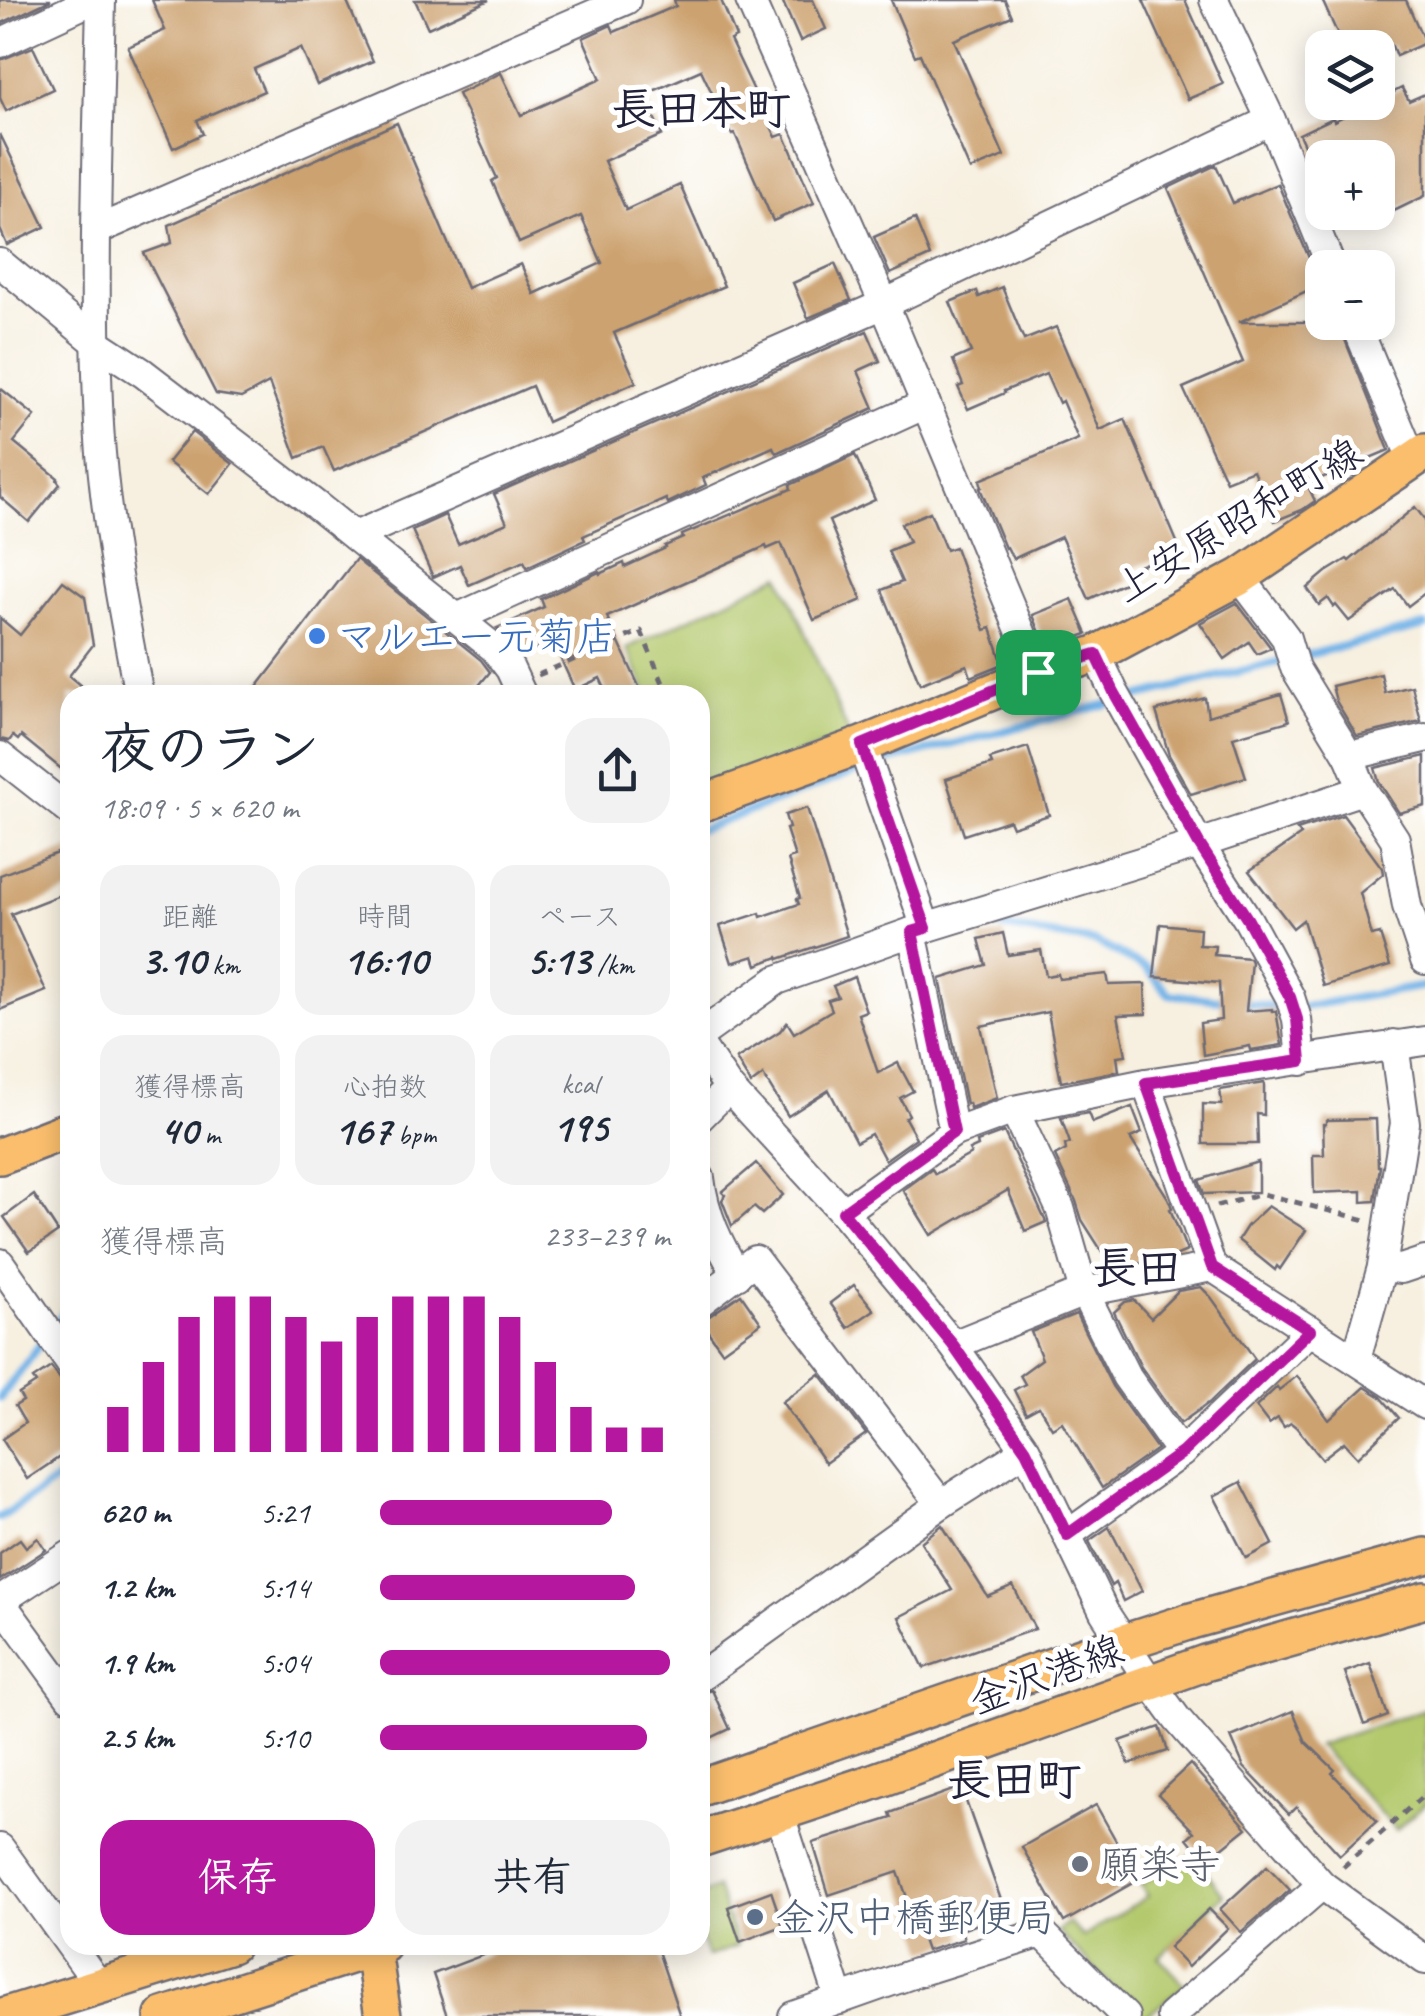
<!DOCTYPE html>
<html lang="ja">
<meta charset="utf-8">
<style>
:root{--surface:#fff;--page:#f2f2f3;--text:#1f2937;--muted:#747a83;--accent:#b5179e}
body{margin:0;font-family:Caveat,"Klee One",sans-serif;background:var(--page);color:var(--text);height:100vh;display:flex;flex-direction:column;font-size:38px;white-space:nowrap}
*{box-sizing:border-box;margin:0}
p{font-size:32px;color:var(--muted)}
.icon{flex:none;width:55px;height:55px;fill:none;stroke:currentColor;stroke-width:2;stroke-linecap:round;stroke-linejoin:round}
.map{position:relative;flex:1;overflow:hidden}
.drawer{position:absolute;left:60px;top:685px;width:650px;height:1270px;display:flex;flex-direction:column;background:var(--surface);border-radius:30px;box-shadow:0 5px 25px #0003}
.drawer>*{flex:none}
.tools{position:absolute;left:1305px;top:30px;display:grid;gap:20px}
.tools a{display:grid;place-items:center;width:90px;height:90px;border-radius:20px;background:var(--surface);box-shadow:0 5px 25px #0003;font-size:50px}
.pin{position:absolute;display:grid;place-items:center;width:85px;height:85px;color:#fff;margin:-42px;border-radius:20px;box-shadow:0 5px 15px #0006}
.round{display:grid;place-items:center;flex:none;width:105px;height:105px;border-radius:30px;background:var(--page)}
.overview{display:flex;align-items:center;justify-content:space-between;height:170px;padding:0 40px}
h1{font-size:55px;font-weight:700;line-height:75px}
.figures{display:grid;grid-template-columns:repeat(3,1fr);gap:15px;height:170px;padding:10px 40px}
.figures div{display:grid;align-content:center;border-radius:25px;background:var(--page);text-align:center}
.figures b{font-size:42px;font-weight:700}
.figures small{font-size:28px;font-weight:400}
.figures p{font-size:28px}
.chart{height:280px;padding:20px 40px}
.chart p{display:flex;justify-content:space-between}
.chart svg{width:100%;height:180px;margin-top:10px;stroke:var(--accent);stroke-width:6}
.button{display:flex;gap:20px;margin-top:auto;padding:20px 40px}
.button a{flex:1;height:115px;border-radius:30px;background:var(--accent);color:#fff;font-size:40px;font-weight:700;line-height:115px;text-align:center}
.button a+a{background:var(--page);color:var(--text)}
ul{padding:0 40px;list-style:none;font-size:32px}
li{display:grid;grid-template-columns:160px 120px 1fr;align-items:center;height:75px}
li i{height:25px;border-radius:12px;background:var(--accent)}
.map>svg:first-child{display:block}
.green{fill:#b4c96d;stroke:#6b7654;stroke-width:2.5}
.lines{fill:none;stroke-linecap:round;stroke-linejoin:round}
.stream{stroke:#73b3e7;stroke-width:8}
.building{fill:#cca26f}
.minor-casing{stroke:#6d6a75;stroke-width:32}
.major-casing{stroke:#6d6a75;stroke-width:40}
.path{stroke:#6d6a75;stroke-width:5;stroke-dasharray:8 8;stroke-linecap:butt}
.minor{stroke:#fff;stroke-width:28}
.major{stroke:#fabe6d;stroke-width:35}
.route-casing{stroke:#fff;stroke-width:20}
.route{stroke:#b5179e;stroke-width:12}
.shop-dot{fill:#3f7fe0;stroke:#fff;stroke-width:4}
.worship-dot{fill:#6b7280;stroke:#fff;stroke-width:4}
.service-dot{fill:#5c6f8a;stroke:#fff;stroke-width:4}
.labels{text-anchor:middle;stroke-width:10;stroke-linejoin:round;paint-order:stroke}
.street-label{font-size:40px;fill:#22223b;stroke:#fff}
.shop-label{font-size:40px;fill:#366cbe;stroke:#fff;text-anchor:start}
.worship-label{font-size:40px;fill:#5b616d;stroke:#fff;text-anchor:start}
.service-label{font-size:40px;fill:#4e5e75;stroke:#fff;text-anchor:start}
.quarter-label{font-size:45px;font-weight:bold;fill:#22223b;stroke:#fff}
</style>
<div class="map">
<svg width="1425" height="2016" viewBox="0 0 1425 2016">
<rect width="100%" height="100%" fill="#fff"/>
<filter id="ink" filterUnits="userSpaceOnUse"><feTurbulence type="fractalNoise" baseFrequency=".01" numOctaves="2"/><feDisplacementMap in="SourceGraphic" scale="20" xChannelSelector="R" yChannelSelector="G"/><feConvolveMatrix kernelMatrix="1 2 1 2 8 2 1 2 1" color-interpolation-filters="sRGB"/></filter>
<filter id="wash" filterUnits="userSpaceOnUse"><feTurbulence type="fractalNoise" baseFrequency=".0048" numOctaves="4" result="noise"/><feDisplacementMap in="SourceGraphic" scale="40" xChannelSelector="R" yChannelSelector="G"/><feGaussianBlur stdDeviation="2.25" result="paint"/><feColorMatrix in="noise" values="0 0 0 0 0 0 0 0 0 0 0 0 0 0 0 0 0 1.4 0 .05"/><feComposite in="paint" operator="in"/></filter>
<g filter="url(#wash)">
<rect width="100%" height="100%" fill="#f7f0e0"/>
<!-- green -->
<g class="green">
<path d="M780,575l70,161 -150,55v-96h-52l-21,-47z"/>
<path d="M1425,1709v95l-29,26 -78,-85z"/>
<path d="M1193,1854l31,41 -65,62 26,28 -38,31h-4l-86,-85 13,-8 13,14 65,-41 -8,-11z"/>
<path d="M717,1888l20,58 -30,11 -7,-21v-41z"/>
</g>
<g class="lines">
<!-- stream -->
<g class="stream">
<path d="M1299,657l126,-31"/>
<path d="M1124,700l162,-40"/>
<path d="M700,830l169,-64 242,-63"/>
<path d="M977,926l5,-2 114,18 50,26 23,26 119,14"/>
<path d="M1302,1007l123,-21"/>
<path d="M54,1327l16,-24"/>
<path d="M0,1398l45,-60"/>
<path d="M0,1518l70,-47"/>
</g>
</g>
<g id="blocks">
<!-- building -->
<g class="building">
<path d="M0,0h51l-51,24z"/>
<path d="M152,0h194l27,61 -56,24 -16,-37 -47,21 10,22 -67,29 6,14 -30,14 -45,-101 37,-17z"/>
<path d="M415,0h74l-61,28z"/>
<path d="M674,0h47l15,37 -6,3 46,97 8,-3 30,69 -41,18 -38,-87 -3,1 -31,-65 -57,25 18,40 -58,26 22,49 54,-25 44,101 -110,47 22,49 -89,40 -15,-36 -198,85 -11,-24 -26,11 -28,-75 -28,15 -25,-4 -72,-141 28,-10 -3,-18 228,-102 70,165 54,-24 13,30 68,-31 -21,-47 -62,27 -27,-62 5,-3 -39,-84 43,-21 20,42 80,-36 -18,-41 28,-13 3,7 62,-26z"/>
<path d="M782,0h31l13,29 -26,12z"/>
<path d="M891,0h114l7,16 -58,24 50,116 -34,14 -50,-116 -5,2z"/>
<path d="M1143,0h42l38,84 -35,15z"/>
<path d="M1322,0h84l19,43 -29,13 -4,-10 -48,2z"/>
<path d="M33,47l20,42 -47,22 -6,-13v-38z"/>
<path d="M1402,88l7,13 16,-7v102l-31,15 -16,-34v-19h-68l-11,-24 34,-16 1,3 38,-19h6v-2z"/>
<path d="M0,134l45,93 -38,18 -7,-16z"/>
<path d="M1216,165l17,38 45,-19 38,91 6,9 -83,38h99l51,128 -82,34 8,17 -13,9 -27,11 -22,-51 -27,11 -43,-93 60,-26 -75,-174z"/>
<path d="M915,219l15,37 -40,18 -16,-37z"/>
<path d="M835,264l16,36 -43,18 -15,-35z"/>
<path d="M1002,287l22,53 32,-13 44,103 25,-11 55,130 -55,23 4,9 -40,18 -28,-62 -48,22 -6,-12 -2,1 -25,-60 2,-1 -2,-7 98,-41 -16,-38 -3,2 -13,-29 -42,17 1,2 -37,16 -10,-22 5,-2 -10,-25 18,-8 -21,-50 27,-11 2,6z"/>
<path d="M867,331l13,30 -22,10 16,37 -98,45 -3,-6 -70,31 3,7 -38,18 -2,-4 -83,37 2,4 -58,27 -3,-6 -55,24 -9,-20 -27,12 -21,-47 33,-15 13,29 49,-21 -13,-29z"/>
<path d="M0,388l35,28 -21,26 44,36 -1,2 3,4 -31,38 -29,-25z"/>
<path d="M192,432l41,32 -24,30 -41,-32z"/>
<path d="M855,455l20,45 -46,21 33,79 -48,20 -33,-77 -14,6 -1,-3 -159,71 36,78h-35l-8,-17 -25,12 -22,-48 -31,13 -14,-18 -11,-9 47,-21 -3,-8 58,-27 1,2 24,-11 1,4 41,-19 -1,-2 18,-8 -1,-3 109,-46 -1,-4z"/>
<path d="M1415,507l10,13v73l-17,13 -13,-17 -46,32 -13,-16 -2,2 -6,-9 -9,7 -12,-17 19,-16 21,-13 2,2z"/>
<path d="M930,512l16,38 9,-3 30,83 6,-2 12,36 -32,13 -4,-12 -47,19 -38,-94 20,-8 -14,-31 21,-9 -8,-18z"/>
<path d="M356,559l125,101 9,12 -19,23h-220z"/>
<path d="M63,581l22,16 8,48 -24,31 23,19h-22v81l-49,-40 -3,4 -5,-4 -4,5 -9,-2v-121l20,17z"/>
<path d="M1072,599l15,35 -41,14 -13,-33z"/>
<path d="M1237,603l34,45 -14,6 -8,-12 -24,17 -25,-36z"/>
<path d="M1381,674l4,19 27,-7 9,35 -64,15 -21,-35 -4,-15z"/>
<path d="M1281,694l8,27 -56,16 13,40 -55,17 -22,-39 -13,-44 49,-13 3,18z"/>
<path d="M1028,747l21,68 -37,12 -3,-7 -45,15 -18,-56 46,-15 -2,-5z"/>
<path d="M1425,756v50l-26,7 -20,-31 -4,-14z"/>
<path d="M807,808l40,128 -68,23 -1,-2 -21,8 -3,-9 -22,7 -12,-37 40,-13 1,4 38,-13 -2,-5 3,-1 -12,-39 7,-2 -9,-28 3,-1 -4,-13z"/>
<path d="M1343,815l39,53 1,6 -23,19 12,43 8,-2 10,32 -67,20 -20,-66 -10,8 -44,-57 52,-36 -4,-5z"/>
<path d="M70,848v43l-59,23 35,77 -46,19v-135z"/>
<path d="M1160,924l40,4 -1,17 16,1 -1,9 35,3 2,4 -5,49 26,-2v2h4l6,34 -31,5 -1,-4 -47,9 -3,-32 21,-3 -2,-37 -65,-6z"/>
<path d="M1003,933l5,22 33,-5 5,26 12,-2 1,5 48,-5 2,11 36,-1 1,30 -28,1 8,40 -9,1 2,15 -58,11 -13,-70 -67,14 16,72 -27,10 -1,-5 -3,1 -26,-125 46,-14 -7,-26z"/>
<path d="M854,977l12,34 -8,3 20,59 20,-10 15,28 -13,7 9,17 -4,3 11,20 -31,22 -14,-26 -15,8 -27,-52 -41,26 -25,-41 -12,9 -15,-25 44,-28 7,-9 7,11 38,-23 -4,-10 10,-3 -5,-11z"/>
<path d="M1264,1083v32l-7,-1 1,30h-55v-40l19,1 -2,-15z"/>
<path d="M1132,1107l10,26 -12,5 38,60 4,10 -2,1 17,42 -12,5 -59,12 -10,-16 -3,1 -21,-33 -6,-19 -21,-45 11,-6 -1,-5 5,-2 -9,-25 27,-5 4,10z"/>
<path d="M1376,1119l2,47h2l-5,35 -13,1v-11l-48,2 -1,-38h11l-1,-31h3v-4z"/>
<path d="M1004,1132l42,90 -21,9 -17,-41 -77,45 -28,-45 29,-21 3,5 36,-20 -2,-4 9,-4 -1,-4z"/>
<path d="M1258,1162v30l-54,2 -5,-14z"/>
<path d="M756,1163l27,32 -21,19 -8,-7 -22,19 -10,-26 3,-5 -3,-3z"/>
<path d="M34,1195l24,37 -29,20 -25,-35z"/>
<path d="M1268,1206l38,24 -26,39 -3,-3 -2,4 -37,-30 9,-14z"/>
<path d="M854,1285l20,25 -26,18 -18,-25z"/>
<path d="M1201,1287l10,10 44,62 -45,43 -29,21 -40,-56 -27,-55 11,-10 9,-2 17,18 27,-27z"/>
<path d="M741,1294l20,29 -39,28 -21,-29z"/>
<path d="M1076,1314l36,72 45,63 -55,39 -40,-66 -10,6 -13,-21 -13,7 -12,-24 11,-6 -5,-9 22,-16 -11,-27z"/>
<path d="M51,1367l19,25v58l-43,29 -25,-40 23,-16 -10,-17 8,-5 -4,-7 17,-11 -3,-4z"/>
<path d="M820,1374l46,60 -41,29 -43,-61z"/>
<path d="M1297,1376l32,44 36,-33 16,10 18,21 -41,39 -14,-15 -22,17 -26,-32 -5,-4 -7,4 -6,-9 -9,6 -13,-17 21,-20 2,3z"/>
<path d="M1241,1482l32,62 -27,14 -32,-62z"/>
<path d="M942,1525l46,72 25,-11 22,43 -111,39 -25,-51 53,-27 -31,-48z"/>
<path d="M1109,1527l33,64 -19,10 -8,-18 -4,3 -22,-45z"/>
<path d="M38,1538l8,12 -46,30v-27l20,-14 6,8z"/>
<path d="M1370,1663l18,53 -24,9 -19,-53z"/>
<path d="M712,1690l18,39 -30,14v-49z"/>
<path d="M1293,1711l13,31 29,28 -3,3 45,48 -37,34 -44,-48 -7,7 -45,-47 -13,-30z"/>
<path d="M1160,1727l8,24 -39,13 -9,-23z"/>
<path d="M1190,1764l57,64 -41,33 -19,-23 7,-6 -36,-38z"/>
<path d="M961,1787l45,127 -45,16 3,9 -38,12 -28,-79 -69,23 -16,-52 79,-25 -2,-5z"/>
<path d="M1096,1805l42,75 -74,42 -42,-75z"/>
<path d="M1267,1866l23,24 -49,42 -21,-23z"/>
<path d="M771,1891l12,35 -43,16 -12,-35z"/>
<path d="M1209,1909l19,19 -40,39 -19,-20z"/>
<path d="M499,1945h30l3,9 29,-9h95l24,71h-233l-14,-42 53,-20z"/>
</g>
</g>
</g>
<g filter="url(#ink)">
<use href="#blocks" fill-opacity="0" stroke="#6d6a75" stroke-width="2.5"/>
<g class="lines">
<defs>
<g id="minor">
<path d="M101,0c-3,141 -9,284 -2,425 5,91 23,181 40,270"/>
<path d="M750,0l134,304 154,369"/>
<path d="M1214,0l57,120 61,148"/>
<path d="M0,43l92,-43"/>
<path d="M97,230l529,-230"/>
<path d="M0,263l97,80 46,30 174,133 177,142 16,21 12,26"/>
<path d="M1355,322l58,139"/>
<path d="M355,536l529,-232 387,-184"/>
<path d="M1240,577l46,61 9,30 54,88 14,34 32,49 12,67 18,54"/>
<path d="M457,618l469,-214"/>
<path d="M1096,654l18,38 85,152 49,76 42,77 7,22 4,42"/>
<path d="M862,745l64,183"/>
<path d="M0,756l70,55"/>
<path d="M1349,756l76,-18"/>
<path d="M912,932l42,200"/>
<path d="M700,1035l77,-55 135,-48 287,-88 164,-54"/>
<path d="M700,1045l29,43 114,124 110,133 73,105 78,162 46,70 27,37 145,166 103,75"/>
<path d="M1146,1083l66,184 213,138"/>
<path d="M1014,1110l46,98 24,84 42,84 55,77"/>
<path d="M700,1117l29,-29"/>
<path d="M700,1178c4,37 19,66 37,97"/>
<path d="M843,1212l111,-80 60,-22 132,-27 279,-42"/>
<path d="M0,1263l70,100"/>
<path d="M1382,1267l19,2 24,-8"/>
<path d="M700,1302l55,-42 186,244"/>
<path d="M953,1345l131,-53 128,-25"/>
<path d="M1356,1359l26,-92 23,-144 -11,-79"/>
<path d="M1067,1535l114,-82 130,-123"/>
<path d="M0,1601l70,96"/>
<path d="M0,1601l70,-46"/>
<path d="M700,1677l241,-173 85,-54"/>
<path d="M779,1812l61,188"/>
<path d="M0,1848l99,137"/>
<path d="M793,2016l122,-43 127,-40 83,83"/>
<path d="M1171,2016l151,-131"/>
</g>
<g id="major">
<path d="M700,804l162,-59 176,-72 58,-19 144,-77 185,-125"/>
<path d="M0,1156l70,-27"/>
<path d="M700,1788l387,-134 104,-33 234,-65"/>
<path d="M700,1839l164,-54 341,-122 220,-63"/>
<path d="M372,1945l11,71"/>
<path d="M3,2016l228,-71"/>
<path d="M163,2016l220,-71"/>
</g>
</defs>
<!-- minor casing -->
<use href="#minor" class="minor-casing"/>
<!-- major casing -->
<use href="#major" class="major-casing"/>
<!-- path -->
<g class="path">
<path d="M538,675l103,-44 27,64"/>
<path d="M1217,1206l46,-12 103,26"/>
<path d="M1343,1867l82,-73"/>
</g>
<!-- minor -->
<use href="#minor" class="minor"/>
<!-- major -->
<use href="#major" class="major"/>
</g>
</g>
<g class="lines" filter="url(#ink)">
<defs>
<path id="route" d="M1096,654l18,38 85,152 49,76 42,77 7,22 4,42 -155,22 66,184 98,63 -128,123 -115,82 -41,-85 -73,-105 -110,-133 111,-80 -42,-200 14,-4 -64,-183 176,-73z"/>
</defs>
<!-- route casing -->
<use href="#route" class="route-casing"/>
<!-- route -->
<use href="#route" class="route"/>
</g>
<!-- markers -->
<circle class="shop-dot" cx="317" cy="636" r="10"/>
<circle class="worship-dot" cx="1080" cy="1864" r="10"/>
<circle class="service-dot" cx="755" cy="1917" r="10"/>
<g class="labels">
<!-- street labels -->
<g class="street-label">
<text transform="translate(1238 520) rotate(-31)" y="14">上安原昭和町線</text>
<text transform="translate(1046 1674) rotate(-20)" y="14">金沢港線</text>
</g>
<!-- shop labels -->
<g class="shop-label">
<text x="337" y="650">マルエー元菊店</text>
</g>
<!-- worship labels -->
<g class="worship-label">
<text x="1100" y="1878">願楽寺</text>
</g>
<!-- service labels -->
<g class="service-label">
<text x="775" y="1931">金沢中橋郵便局</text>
</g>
<!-- quarter labels -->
<g class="quarter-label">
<text x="701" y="124">長田本町</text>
<text x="1137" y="1283">長田</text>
<text x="1014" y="1795">長田町</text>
</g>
</g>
</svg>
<div class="tools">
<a><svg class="icon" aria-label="layers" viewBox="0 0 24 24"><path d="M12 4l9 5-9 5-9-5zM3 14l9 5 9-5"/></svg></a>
<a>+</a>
<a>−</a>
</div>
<div class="pin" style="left:1038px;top:672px;background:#1e9e55"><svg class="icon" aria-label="arrive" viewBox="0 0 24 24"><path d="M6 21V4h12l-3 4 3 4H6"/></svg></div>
<section class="drawer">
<div class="overview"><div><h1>夜のラン</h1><p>18:09 · 5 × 620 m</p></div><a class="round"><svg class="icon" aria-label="share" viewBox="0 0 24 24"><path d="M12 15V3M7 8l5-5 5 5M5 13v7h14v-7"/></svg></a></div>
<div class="figures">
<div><p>距離</p><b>3.10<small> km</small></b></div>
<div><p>時間</p><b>16:10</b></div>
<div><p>ペース</p><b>5:13<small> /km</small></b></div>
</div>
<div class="figures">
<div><p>獲得標高</p><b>40<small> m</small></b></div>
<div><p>心拍数</p><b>167<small> bpm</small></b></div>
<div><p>kcal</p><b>195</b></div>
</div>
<div class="chart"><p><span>獲得標高</span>233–239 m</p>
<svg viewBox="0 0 160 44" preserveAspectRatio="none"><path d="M5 44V33M15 44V22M25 44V11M35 44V6M45 44V6M55 44V11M65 44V17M75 44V11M85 44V6M95 44V6M105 44V6M115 44V11M125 44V22M135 44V33M145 44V38M155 44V38"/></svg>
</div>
<ul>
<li><b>620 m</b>5:21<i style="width:80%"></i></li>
<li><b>1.2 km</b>5:14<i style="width:88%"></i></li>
<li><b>1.9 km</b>5:04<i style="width:100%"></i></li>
<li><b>2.5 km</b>5:10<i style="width:92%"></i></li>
</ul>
<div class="button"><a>保存</a><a>共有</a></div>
</section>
</div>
